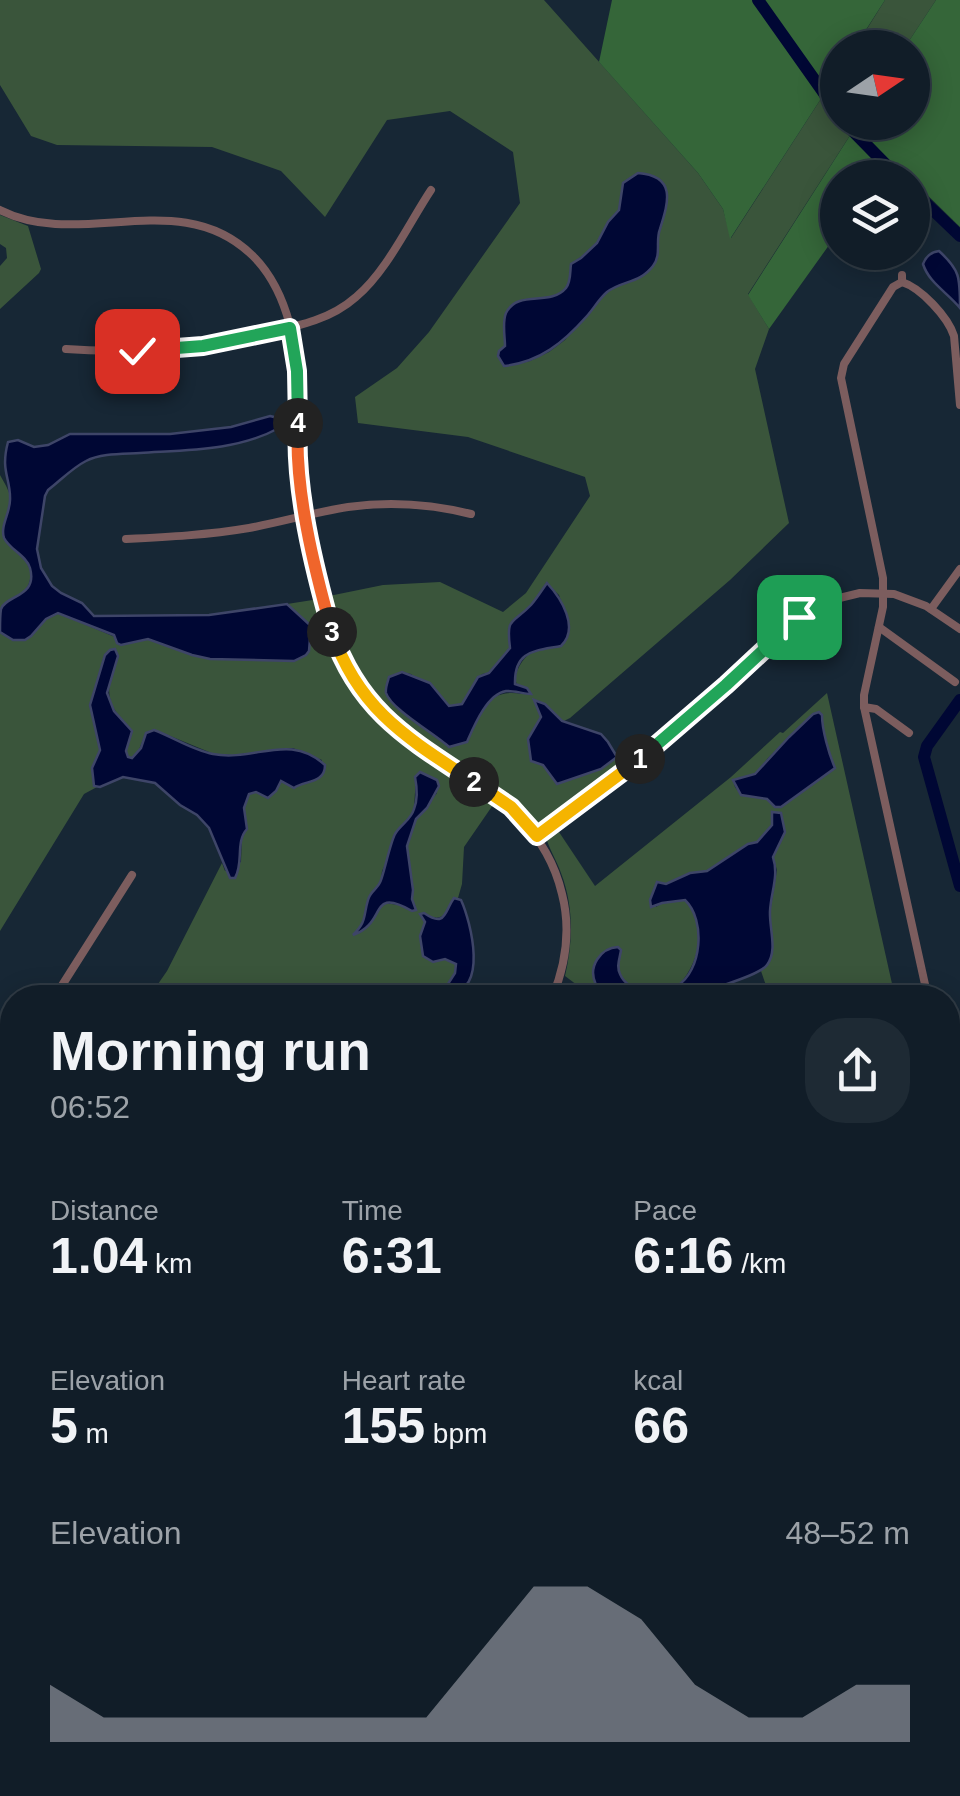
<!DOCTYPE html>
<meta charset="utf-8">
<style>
:root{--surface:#111d28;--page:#1e2a34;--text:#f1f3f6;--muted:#9ca2a8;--line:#303b45;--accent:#8c9099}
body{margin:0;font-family:Helvetica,sans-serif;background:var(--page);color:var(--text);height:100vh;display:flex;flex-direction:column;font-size:38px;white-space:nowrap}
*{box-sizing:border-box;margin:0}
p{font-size:32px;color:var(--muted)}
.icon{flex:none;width:55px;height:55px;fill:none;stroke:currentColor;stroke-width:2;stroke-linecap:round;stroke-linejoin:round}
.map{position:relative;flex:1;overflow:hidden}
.drawer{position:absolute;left:0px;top:985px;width:960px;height:812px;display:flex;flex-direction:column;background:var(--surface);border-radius:40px 40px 0 0;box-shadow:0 5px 25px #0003,0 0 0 2px var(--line)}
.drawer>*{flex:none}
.needle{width:65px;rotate:77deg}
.controls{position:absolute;left:820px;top:30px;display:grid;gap:20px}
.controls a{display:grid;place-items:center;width:110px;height:110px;border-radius:50%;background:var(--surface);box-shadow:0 5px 25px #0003,0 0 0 2px var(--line);font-size:50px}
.pin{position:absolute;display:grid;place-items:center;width:85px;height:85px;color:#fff;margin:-42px;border-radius:20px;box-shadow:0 5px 15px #0006}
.km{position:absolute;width:50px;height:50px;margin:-25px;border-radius:50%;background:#222;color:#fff;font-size:28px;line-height:50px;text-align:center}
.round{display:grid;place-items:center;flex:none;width:105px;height:105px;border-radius:40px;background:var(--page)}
.summary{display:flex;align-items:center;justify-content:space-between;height:170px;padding:0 50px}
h1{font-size:55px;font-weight:800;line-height:75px}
.metrics{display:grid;grid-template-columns:repeat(3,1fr);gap:15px;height:170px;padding:10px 50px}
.metrics div{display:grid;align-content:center}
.metrics b{font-size:50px;font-weight:800}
.metrics small{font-size:28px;font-weight:400}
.metrics p{font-size:28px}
.chart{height:280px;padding:20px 50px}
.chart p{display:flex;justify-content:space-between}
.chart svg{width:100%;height:180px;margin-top:10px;fill:var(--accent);opacity:.7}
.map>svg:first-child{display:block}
.green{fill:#3a553b;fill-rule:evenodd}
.forest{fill:#356639}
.water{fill:#000734;stroke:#3e4568;stroke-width:2.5}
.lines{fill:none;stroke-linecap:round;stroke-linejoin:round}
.river{stroke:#000734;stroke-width:12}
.street{stroke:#7c5d5e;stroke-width:8}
.split-1-casing{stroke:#fff;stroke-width:20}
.split-2-casing{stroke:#fff;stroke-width:20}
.split-3-casing{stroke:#fff;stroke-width:20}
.split-4-casing{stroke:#fff;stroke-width:20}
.split-5-casing{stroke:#fff;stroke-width:20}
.split-1{stroke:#22a559;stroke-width:12}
.split-2{stroke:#f5b400;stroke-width:12}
.split-3{stroke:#f5b400;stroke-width:12}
.split-4{stroke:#f0652b;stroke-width:12}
.split-5{stroke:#22a559;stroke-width:12}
</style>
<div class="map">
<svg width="960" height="1796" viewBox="0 0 960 1796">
<rect width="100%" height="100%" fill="#172735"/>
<!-- green -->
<g class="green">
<path d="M0,0h544l154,173 25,36 8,29 106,-164 1,48 20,1 -110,171 21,35 -14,40 34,154 -59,57 -160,138 -8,4 -17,-18 -4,13 -13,22 29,45 44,-15 16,-12 7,8 -84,63 -5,-2c-34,-38 -79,-58 -119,-87 -49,-35 -75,-85 -87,-143l54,-11 57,-3 63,30 23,-19 64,-97 -5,-19 -117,-40 -110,-14 -3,-26 42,-29 32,-36 91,-129 -7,-51 -63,-41 -63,9 -62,97 -44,-46 -69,-24 -155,-2 -26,-9 -31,-51zM638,173l9,1 20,28c-4,14 -10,33 -8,48l-31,33 -12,3 -18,14 -33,40 -16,12 -19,9 -21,5 -10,-15 6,-4c0,-9 -3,-24 0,-32 9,-27 47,-8 61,-28 5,-7 2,-16 6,-23 4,-5 13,-9 18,-14 9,-8 12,-16 18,-26 2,-5 7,-8 10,-12 11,-17 -4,-27 20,-39zM546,583l13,12 11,33c-23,14 -51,24 -55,52l3,6 9,2 -5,6c-36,-7 -43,21 -55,48l-19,3c-14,-10 -53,-34 -57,-48 -2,-5 -1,-11 -2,-17l13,-8 9,2 38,32 13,-2 8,-15 12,-15 6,-1 22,-25c-4,-32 2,-24 21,-43 6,-6 11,-15 15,-22z"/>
<path d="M885,0h51l-31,47 -50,1z"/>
<path d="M0,215l28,11 13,43 -2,4 -39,36v-43l7,-8 -1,-10 -6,-4z"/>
<path d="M0,475c4,7 9,15 10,22 2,14 -10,26 -6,40 7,17 33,22 25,46 -5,14 -21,16 -29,26z"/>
<path d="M319,599c28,117 82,142 176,203l-31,45 -2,37 -4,14 -6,2c-6,16 -12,23 -28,13l-3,3 4,6 -5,14 3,21 10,5 12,-3 11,5 -5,30 5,-1 -4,4h-303l18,-26 55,-108 3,8 16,-9 1,-27 5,-6 -3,-21 5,-14 7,-2 12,6 8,-7 5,-10c13,4 20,5 33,-1l8,-20 -29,-12 -60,7 -19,-1 -56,-23 -14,6 -6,15 -6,6 -4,-1c-4,-7 3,-20 3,-28 -27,-26 -26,-39 -13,-73l-5,-7 -10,10 -13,46 10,45 -2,7 -4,5v24l3,1 -13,7 -84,137v-299l5,4h26l15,-17 12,-6 71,30 19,-4 44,16 18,4 84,2 16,-16 1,-18 -24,-23zM416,775l21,18 -21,26 -9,27 6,44 -1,9 4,8 -33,-4 -4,4 -3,9 -21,18 9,-13 4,-21 13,-20 1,-9 8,-17 1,-9 4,-12 12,-11 7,-13z"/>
<path d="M827,693l68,304h-125l-9,-26 8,-8 3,-10 -2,-40 7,-43 -4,-13 12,-25 -4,-18 -9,-1v11l-15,18h-5l-45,29 -17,2 -24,11 -8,-2 -2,25 6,-4 24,-3c23,24 13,64 -8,86 -26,10 -67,6 -58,-31l-24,31 11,11h-14l-28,-21c8,-34 9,-69 -4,-103 -4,-12 -12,-24 -15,-36l11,-8 38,57 136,-109 49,-45 3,1zM816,713l6,2v15l12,38 -53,39 -14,-8 -26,-4 -6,-8 -2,-7 22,-6 13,-16z"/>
<path d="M12,1341v151l-12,18v-167z"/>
</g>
<!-- forest -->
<g class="forest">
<path d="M612,0h273l-30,47 -17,1 -1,26 -107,165 -7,-30 -25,-36 -99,-111z"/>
<path d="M936,0h24v227l-47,-46 -1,-3 -3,-1 -18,-16 -13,16 -40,1 -1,56 -68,95 -21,-34 110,-172 54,-1v-74l-7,-1z"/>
<path d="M561,1785h161l2,11h-164z"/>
</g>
<!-- water -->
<g class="water">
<path d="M638,173c38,3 31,28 22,56 -5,13 2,25 -7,37 -14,18 -30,14 -46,26 -8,7 -13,16 -20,24 -24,27 -47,46 -83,50l-6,-10 1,-5 6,-5c0,-9 -3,-24 1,-33 12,-24 44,-6 60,-25 5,-6 4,-17 5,-24l10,-6 16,-15 11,-21 11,-12 4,-27z"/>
<path d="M939,251c21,19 21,26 21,57 -13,-16 -31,-25 -37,-44 3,-8 8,-12 16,-13z"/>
<path d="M270,416l12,3 -3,9c-42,23 -93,22 -139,25 -17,1 -39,0 -54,8 -14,7 -26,20 -38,29l-3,6 -8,53 4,19 11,18 9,7 21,10 12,13 115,-1 78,-11 24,22 -2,25 -3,4 -12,6 -84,-2 -18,-4 -44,-16 -27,6 -4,-2 -3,-8 -56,-22 -12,6 -15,17 -6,4h-12l-13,-8c0,-6 0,-17 1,-23 5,-14 37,-12 29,-41 -4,-13 -20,-18 -26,-30 -4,-12 6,-25 6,-38 1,-22 -10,-28 -2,-58l10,-2 16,7 14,-2 22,-11h100l61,-7z"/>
<path d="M547,583c14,15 33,45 14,63 -26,5 -47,4 -46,38l12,4 4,6c-8,0 -18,-4 -25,-3 -19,3 -32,35 -39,51l-18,5c-14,-13 -58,-38 -63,-54 -1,-5 2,-12 3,-16l13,-5 28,11 19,23 13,-2 16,-27 11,-4 21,-25c-4,-32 2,-23 21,-43 6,-7 11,-15 16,-22z"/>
<path d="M115,649l3,7 -11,37 7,18 18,20 -6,20 2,6 4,1 9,-10 5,-15 8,-3c19,7 38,20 59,24 42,8 76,-22 112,11 0,19 -20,15 -31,23l-13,-7 -5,10 -8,7 -12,-6 -7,2 -5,14 3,21c-12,13 -3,34 -12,49h-5l-21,-50 -12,-13 -17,-10 -25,-22 -32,-6 -23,10 -6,-1 -2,-18 8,-18 -10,-45 15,-50 5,-5z"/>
<path d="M534,700l11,4 17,17 39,13 7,8 9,15 -16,12 -44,15 -14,-19 -12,-4 -3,-22 13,-22z"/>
<path d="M819,712l3,3c0,15 7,39 13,53l-54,39h-6l-8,-8 -26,-4 -8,-15 22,-6 34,-37 24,-23z"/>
<path d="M420,772l17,8 2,6 -12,22 -11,11 -9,27 6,44 -1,9 4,11 -4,1c-44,-25 -24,12 -59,24 14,-14 10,-18 15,-35 2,-9 11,-12 13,-20 4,-11 9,-36 14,-46 6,-10 16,-14 19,-25 4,-10 3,-22 1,-32z"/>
<path d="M772,812l9,1 4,19 -12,25c6,19 -2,35 -3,54 -1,17 8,40 -3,54 -8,11 -73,30 -88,32 -23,4 -49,1 -72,0 -2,-2 -10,-10 -11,-12 -9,-19 5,-37 22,-38l3,3c-1,8 -5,16 -1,24 8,19 40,22 57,12 25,-15 29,-66 8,-86l-23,3 -11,4 -1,-7 7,-18 9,2 24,-11 17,-2 41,-27 9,-2 15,-17z"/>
<path d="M454,898l7,2c10,22 28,93 -13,93l-2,-6 9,-14 1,-9 -11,-5 -12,3 -10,-6 -3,-20 5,-14 -5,-8 4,-1c22,15 20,-1 30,-15z"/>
</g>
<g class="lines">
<!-- river -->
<g class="river">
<path d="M758,0l80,113"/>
<path d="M844,122l55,56"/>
<path d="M912,190l48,46"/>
<path d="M960,700l-33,46 -3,11 36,129"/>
<path d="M948,1233l12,-22"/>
<path d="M613,1796l1,-11"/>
</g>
<!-- street -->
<g class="street">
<path d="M0,210c81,41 180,-26 253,46 37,37 46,98 46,148 -1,23 -3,46 -1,68 3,30 11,60 18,89 8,37 14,75 32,109 55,102 186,105 214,224 9,35 4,70 -10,104"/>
<path d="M902,275v7l-9,5 -49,77 -3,14 42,200v29l-19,88v12l64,291"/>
<path d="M902,282c19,6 46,35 52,54l6,69"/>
<path d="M66,349c68,5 133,-1 199,-16 33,-7 65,-13 91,-36 31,-26 53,-74 75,-107"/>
<path d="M126,539c41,-2 82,-4 123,-11 33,-6 66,-16 99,-21 42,-6 83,-3 123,7"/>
<path d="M931,609l29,-40"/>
<path d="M879,627l76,55"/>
<path d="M864,707l12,2 33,24"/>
<path d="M537,836l124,-94 133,-120 29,-20 37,-9 34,1 32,12 34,23"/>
<path d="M54,998l78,-123"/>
<path d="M948,1046l3,2"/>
<path d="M0,1082l12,-19"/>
<path d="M0,1153l12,8"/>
<path d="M0,1662l12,-20"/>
<path d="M123,1785l2,11"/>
<path d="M261,1785l3,11"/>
<path d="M375,1785l2,11"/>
<path d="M461,1796l3,-11"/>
</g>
</g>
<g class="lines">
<defs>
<path id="split-1" d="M640,759l86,-74 73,-68"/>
<path id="split-2" d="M474,782l37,25 26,29 103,-77"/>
<path id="split-3" d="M332,632c27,79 77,107 142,150"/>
<path id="split-4" d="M298,423c-4,65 16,145 34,209"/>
<path id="split-5" d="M137,351l66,-5 87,-18 7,43 1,52"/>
</defs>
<!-- split-1 casing -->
<use href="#split-1" class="split-1-casing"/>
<!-- split-2 casing -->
<use href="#split-2" class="split-2-casing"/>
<!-- split-3 casing -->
<use href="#split-3" class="split-3-casing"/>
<!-- split-4 casing -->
<use href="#split-4" class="split-4-casing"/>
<!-- split-5 casing -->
<use href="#split-5" class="split-5-casing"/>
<!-- split-1 -->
<use href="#split-1" class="split-1"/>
<!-- split-2 -->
<use href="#split-2" class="split-2"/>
<!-- split-3 -->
<use href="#split-3" class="split-3"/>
<!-- split-4 -->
<use href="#split-4" class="split-4"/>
<!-- split-5 -->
<use href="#split-5" class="split-5"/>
</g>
</svg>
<div class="controls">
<a><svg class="needle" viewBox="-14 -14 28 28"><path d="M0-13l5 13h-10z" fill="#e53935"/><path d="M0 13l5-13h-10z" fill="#9ca2a8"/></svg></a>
<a><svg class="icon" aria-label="layers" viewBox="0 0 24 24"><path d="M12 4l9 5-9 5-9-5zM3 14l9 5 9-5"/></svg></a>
</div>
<div class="pin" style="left:799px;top:617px;background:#1e9e55"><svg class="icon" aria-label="arrive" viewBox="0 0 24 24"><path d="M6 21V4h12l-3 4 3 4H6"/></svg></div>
<div class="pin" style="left:137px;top:351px;background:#d93025"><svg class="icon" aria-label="check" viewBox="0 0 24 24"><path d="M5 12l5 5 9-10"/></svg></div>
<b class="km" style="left:640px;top:759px">1</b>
<b class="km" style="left:474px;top:782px">2</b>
<b class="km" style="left:332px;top:632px">3</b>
<b class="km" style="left:298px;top:423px">4</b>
<section class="drawer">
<div class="summary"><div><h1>Morning run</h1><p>06:52</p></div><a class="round"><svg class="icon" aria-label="share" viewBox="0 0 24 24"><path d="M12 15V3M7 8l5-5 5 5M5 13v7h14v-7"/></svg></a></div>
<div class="metrics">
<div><p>Distance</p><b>1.04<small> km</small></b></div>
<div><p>Time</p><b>6:31</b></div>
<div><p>Pace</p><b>6:16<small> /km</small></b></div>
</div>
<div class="metrics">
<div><p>Elevation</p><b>5<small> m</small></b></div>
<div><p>Heart rate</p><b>155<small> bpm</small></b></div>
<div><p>kcal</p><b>66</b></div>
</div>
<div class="chart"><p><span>Elevation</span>48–52 m</p>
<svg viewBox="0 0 160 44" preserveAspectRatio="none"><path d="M0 44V30L10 38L20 38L30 38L40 38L50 38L60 38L70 38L80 22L90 6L100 6L110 14L120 30L130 38L140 38L150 30L160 30V44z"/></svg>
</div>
</section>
</div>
